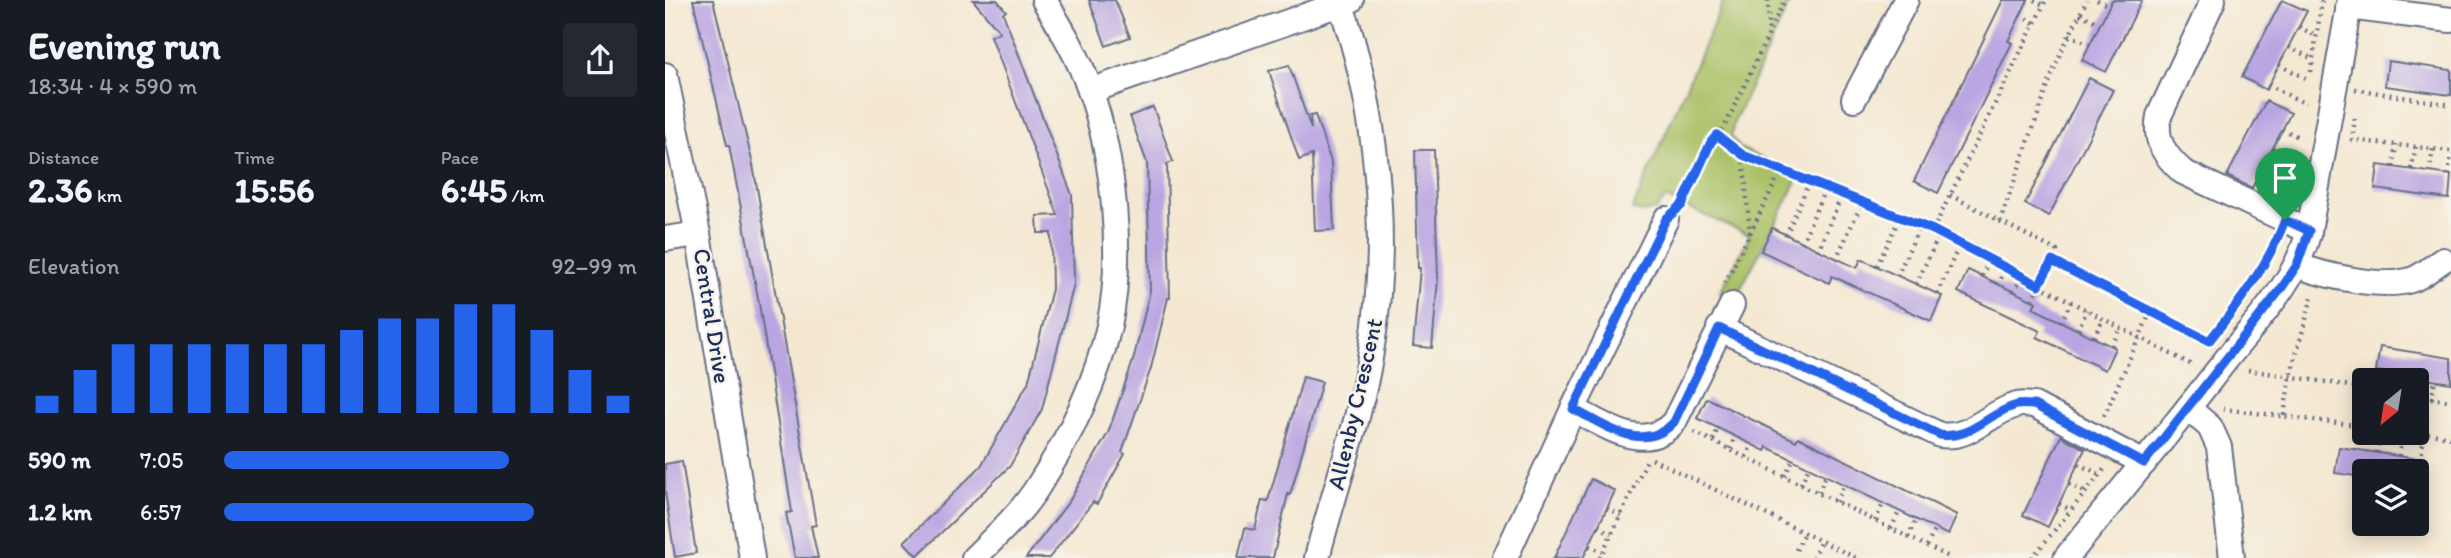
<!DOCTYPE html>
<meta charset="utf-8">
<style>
:root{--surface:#171b24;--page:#242831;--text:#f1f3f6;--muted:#9ea1a6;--accent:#2563eb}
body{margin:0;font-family:Itim,sans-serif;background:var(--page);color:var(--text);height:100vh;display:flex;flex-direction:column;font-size:26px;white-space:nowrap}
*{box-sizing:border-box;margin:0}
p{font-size:23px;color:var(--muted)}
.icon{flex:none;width:38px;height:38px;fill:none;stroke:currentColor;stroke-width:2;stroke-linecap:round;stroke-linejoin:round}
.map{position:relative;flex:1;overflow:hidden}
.panel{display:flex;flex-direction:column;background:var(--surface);width:665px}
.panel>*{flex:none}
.needle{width:46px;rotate:210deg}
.controls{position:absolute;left:1687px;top:368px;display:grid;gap:14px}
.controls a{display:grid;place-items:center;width:77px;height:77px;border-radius:7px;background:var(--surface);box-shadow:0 4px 18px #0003;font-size:35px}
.pin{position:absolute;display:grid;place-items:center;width:60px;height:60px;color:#fff;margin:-72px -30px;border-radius:50% 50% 50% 0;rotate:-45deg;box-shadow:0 0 7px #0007}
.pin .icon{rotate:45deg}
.round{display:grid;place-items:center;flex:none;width:74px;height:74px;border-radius:7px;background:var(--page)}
.head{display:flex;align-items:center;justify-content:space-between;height:119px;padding:0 28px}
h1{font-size:38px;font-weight:700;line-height:52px}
.metrics{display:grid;grid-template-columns:repeat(3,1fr);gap:10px;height:119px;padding:7px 28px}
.metrics div{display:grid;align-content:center}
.metrics b{font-size:35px;font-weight:700}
.metrics small{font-size:19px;font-weight:400}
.metrics p{font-size:19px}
.chart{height:196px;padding:14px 28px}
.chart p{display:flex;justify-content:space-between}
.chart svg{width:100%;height:126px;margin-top:7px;stroke:var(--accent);stroke-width:6}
ul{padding:0 28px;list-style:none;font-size:23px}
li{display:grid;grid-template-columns:112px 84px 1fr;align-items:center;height:52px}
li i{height:18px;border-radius:9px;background:var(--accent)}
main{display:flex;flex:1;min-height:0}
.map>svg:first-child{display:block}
.green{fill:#a9c065;stroke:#627862;stroke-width:2}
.building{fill:#b9a5e2}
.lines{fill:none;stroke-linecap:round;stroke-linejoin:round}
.minor-casing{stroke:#677087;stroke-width:28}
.path{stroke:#677087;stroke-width:4.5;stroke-dasharray:2 5;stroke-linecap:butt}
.minor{stroke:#fff;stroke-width:24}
.route-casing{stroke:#fff;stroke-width:14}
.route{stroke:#2563eb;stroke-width:9}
.labels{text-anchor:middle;stroke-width:5;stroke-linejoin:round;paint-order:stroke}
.street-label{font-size:24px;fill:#1b2f5e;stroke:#f7f3e8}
</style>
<main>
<section class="panel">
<div class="head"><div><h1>Evening run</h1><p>18:34 · 4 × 590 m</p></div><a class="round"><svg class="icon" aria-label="share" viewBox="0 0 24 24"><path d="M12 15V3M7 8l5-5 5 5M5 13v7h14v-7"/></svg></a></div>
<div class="metrics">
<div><p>Distance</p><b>2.36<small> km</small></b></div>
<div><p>Time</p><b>15:56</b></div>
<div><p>Pace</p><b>6:45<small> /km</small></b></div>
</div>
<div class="chart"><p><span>Elevation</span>92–99 m</p>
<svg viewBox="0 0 160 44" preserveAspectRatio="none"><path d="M5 44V38M15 44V29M25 44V20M35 44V20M45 44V20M55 44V20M65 44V20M75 44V20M85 44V15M95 44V11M105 44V11M115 44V6M125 44V6M135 44V15M145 44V29M155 44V38"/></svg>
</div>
<ul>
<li><b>590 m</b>7:05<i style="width:69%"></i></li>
<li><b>1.2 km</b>6:57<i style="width:75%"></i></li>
</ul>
</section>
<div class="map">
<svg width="1786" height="558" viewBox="0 0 1786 558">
<rect width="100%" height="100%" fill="#f7f3e8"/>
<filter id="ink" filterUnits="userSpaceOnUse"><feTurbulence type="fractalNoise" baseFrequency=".0143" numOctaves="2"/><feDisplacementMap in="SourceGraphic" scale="14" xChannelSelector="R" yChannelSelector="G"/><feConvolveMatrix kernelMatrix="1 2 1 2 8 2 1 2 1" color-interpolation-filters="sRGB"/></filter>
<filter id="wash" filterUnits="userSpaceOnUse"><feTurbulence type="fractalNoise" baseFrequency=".00686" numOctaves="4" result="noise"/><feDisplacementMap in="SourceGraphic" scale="28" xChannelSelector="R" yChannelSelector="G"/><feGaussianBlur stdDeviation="1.57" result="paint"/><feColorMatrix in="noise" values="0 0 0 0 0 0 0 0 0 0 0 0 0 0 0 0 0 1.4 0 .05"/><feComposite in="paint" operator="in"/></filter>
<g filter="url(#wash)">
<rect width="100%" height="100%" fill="#f4e8d2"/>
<!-- green -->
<path class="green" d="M1059,0h67l-57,122 -3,14 9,12 60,28 -68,129 -12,-12 30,-58 -85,-37 -9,12 -11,2 -13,-2z"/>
<g id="blocks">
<!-- building -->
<g class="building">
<path d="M28,0h20l40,165 63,360 -5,1 7,32h-23l-9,-45 6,-1 -33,-209 -30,-158h-2z"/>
<path d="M308,0h24l9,11 -3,2 69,182 2,89 -32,125 -32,57 -93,90 -13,-14 77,-76 47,-83 24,-94 -1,-56h-13l-1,-17 21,-1 -67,-179 9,-4z"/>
<path d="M424,0h26l15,37 -24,9z"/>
<path d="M1338,0h25l-20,41 4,2 -74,150 -24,-12z"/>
<path d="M1447,0h30l-36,72 -24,-12z"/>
<path d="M1617,0l25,11 -41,79 -24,-13z"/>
<path d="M1723,61l63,9v25l-66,-9z"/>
<path d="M624,65l22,64 -1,-13 5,-1 16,47 3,68 -19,1 -3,-76 -13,5 -30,-89z"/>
<path d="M1424,78l24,12 -64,126 -24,-12z"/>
<path d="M1601,101l25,12 -39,75 -25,-12z"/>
<path d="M488,107l20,55 -6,2 3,134h-2l-17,70 -29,84 3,2 -28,50 -4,-2 -44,56h-23l44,-58 38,-67 25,-72 17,-70 -3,-128 -17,-47z"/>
<path d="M750,150h19l4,129 -6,69 -19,-2 7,-78h-2z"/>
<path d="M1713,165l73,10 -2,24 -74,-10z"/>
<path d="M1107,228l85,40 4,-9 81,37 -11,25 -99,-45 -3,7 -68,-32z"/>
<path d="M1303,270l68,32 -3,6 82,40 -10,22 -68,-33 3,-6 -82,-39z"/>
<path d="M1715,347l71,11v25l-75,-12z"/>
<path d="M638,377l19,5 -32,113 -2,-1 -15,64h-35l7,-30 10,2 7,-30 6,1z"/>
<path d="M1042,398l89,43 2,-4 159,78 -9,20 -181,-88 -2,4 -68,-33z"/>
<path d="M1396,436l24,13 -37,78 -25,-12z"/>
<path d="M1674,447l86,13v11h-61v6l-29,-4z"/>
<path d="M17,461l14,92 -21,4 -10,-65v-28z"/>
<path d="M926,479l24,12 -8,17 -24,50h-29z"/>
</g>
</g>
</g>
<g filter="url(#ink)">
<use href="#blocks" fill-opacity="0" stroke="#677087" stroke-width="2"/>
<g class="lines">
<defs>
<g id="minor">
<path d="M1548,0l-54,116c-5,25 6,40 24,56l126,59"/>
<path d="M1683,7l103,13"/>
<path d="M0,75l33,159 54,324"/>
<path d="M425,91l261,-91"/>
<path d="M1189,99l52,-99"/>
<path d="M0,239l33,-5"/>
<path d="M1632,265c27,11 86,24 114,15 11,-3 22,-14 32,-20"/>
<path d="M1054,328l221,107c31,5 49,-23 77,-30 5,-2 12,0 17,0l110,58"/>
<path d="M1523,408l22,19 9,20 13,111"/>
<path d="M908,409c32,16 71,46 101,13l58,-117"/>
<path d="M309,558c21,-21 44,-42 61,-67 32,-49 61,-107 74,-165 15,-69 5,-169 -19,-236 -11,-32 -28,-61 -46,-90"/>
<path d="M652,558c17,-69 43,-136 54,-206 19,-112 7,-245 -32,-352"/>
<path d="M840,558l68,-149 93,-190"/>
<path d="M1401,558c53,-65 107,-130 159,-197 31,-40 71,-79 84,-130l41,-231"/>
</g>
</defs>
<!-- minor casing -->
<use href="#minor" class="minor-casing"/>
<!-- path -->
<g class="path">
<path d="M1369,0l9,5"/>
<path d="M1432,0l12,6"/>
<path d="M1415,14l20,10"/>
<path d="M1355,15l14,8"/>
<path d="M1634,27l17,9"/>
<path d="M1105,30l15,-30"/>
<path d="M1404,35l21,9"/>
<path d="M1624,47l24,12"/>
<path d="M1614,65l31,15"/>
<path d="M1646,72l11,-72"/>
<path d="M1603,85l38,19"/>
<path d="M1690,89l96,16"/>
<path d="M1690,118l-3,22 99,11"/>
<path d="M1617,129l19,9"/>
<path d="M1052,135l26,20 190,75 261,136"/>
<path d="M1607,149l25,12"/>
<path d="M1078,155l7,79"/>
<path d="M1598,167l31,14"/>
<path d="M1728,167l3,-22"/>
<path d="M1746,169l5,-22"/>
<path d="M1764,172l4,-23"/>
<path d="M1783,175l3,-21"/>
<path d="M1285,195l50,26 58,-163 29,-58"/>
<path d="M1017,204l29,-62 14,-16 44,-92 -1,-34"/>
<path d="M1335,221l57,30 -5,10 156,79 4,-4"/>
<path d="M1268,230l113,-230"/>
<path d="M1121,235l23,-53"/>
<path d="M1137,243l23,-54"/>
<path d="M1153,251l24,-56"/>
<path d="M1171,259l26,-56"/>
<path d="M1212,266l23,-49"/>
<path d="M1232,276l23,-50"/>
<path d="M1317,276l7,-16"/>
<path d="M1060,283l56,-112"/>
<path d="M1251,284l24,-50"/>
<path d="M1333,285l8,-17"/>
<path d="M1349,292l8,-16"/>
<path d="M1272,294l23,-50"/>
<path d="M1367,300l20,-39"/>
<path d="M1570,308l26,-36 16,-31"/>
<path d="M1396,322l10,-20"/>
<path d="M1413,330l9,-20"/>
<path d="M1429,337l9,-18"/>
<path d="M1447,346l8,-18"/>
<path d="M1583,370l116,18"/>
<path d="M1713,380l2,-9"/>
<path d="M1734,380l1,-6"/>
<path d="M1751,380l1,-3"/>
<path d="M1752,396l34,5"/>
<path d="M1767,399l3,-19"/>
<path d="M1558,409l141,17"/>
<path d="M1619,415l6,-38 23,-84"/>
<path d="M1439,416l47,-105"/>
<path d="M1029,432l257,126"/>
<path d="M1749,432l37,5"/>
<path d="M1048,440l5,-12"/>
<path d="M1065,449l5,-13"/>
<path d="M1691,450l4,-25"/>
<path d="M1712,453l3,-21"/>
<path d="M1734,456l3,-24"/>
<path d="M1081,457l6,-13"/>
<path d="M987,459l204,99"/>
<path d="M1756,460l3,-26"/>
<path d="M1413,464l21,10"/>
<path d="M1120,476l8,-17"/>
<path d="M1136,484l8,-17"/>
<path d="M1404,484l16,8"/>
<path d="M1153,492l8,-17"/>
<path d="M1171,502l9,-18"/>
<path d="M1394,504l12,6"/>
<path d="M942,508l14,7"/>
<path d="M1210,521l8,-17"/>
<path d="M933,527l14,6"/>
<path d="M1226,529l8,-17"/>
<path d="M1243,537l8,-17"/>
<path d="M924,546l14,6"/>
<path d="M1262,546l8,-17"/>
<path d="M1131,550l8,-17"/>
<path d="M935,558l48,-100"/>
<path d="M1148,558l8,-17"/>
<path d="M1367,558l74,-91"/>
</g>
<!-- minor -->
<use href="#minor" class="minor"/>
</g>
</g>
<g class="lines" filter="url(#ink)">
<defs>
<path id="route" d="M1052,135l26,20 190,75 106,55 13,-24 157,80c30,-38 59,-75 76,-121l24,11 -12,34 -16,24 -137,174 -110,-58c-5,0 -12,-1 -17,0 -28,7 -46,35 -77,30l-221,-107 -45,94c-30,33 -69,3 -101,-13l93,-190 16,-14 29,-63z"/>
</defs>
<!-- route casing -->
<use href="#route" class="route-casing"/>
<!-- route -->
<use href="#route" class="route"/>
</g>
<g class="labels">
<!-- street labels -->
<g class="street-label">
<text transform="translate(47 316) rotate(81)" y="8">Central Drive</text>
<text transform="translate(690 404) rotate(-77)" y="8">Allenby Crescent</text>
</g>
</g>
</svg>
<div class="controls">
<a><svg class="needle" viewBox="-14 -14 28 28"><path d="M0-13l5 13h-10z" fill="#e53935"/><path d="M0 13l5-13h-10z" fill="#9ea1a6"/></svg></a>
<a><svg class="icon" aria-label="layers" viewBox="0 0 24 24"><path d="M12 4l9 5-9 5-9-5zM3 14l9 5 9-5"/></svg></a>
</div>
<div class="pin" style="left:1620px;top:220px;background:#1e9e55"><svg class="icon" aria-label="arrive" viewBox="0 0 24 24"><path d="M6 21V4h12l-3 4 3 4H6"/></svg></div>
</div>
</main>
